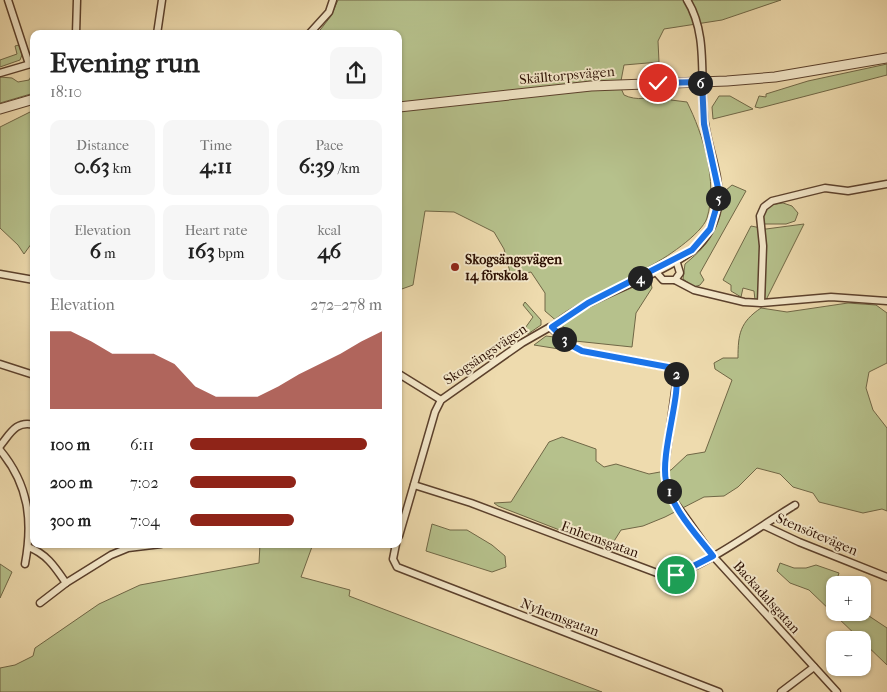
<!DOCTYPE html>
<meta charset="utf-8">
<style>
:root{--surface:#fff;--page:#f6f6f6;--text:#222;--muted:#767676;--accent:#8f2418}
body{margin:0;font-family:"IM FELL French Canon",serif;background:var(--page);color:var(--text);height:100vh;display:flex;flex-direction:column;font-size:19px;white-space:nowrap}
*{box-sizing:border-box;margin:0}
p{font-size:16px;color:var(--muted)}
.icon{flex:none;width:28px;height:28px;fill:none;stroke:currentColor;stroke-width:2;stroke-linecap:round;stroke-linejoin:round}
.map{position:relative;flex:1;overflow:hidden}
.drawer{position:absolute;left:30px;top:30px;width:372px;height:518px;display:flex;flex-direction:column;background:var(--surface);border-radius:10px;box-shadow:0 1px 4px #0004}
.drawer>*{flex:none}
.controls{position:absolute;left:826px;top:576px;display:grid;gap:10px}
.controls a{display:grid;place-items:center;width:45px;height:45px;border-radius:10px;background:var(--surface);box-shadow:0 1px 4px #0004;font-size:25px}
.pin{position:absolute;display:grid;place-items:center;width:42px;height:42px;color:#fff;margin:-21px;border:2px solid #fff;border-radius:50%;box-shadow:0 1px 5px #0007}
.km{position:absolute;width:25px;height:25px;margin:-12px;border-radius:50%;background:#222;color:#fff;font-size:14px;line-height:25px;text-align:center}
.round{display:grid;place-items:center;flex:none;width:52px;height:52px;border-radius:10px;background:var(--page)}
.headline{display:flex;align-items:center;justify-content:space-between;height:85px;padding:0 20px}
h1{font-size:28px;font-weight:700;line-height:38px}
.stats{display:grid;grid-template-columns:repeat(3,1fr);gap:8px;height:85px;padding:5px 20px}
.stats div{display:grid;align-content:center;border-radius:10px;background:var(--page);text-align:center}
.stats b{font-size:21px;font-weight:700}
.stats small{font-size:14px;font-weight:400}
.stats p{font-size:14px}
.chart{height:140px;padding:10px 20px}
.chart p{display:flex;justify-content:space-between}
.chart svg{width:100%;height:90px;margin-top:5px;fill:var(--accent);opacity:.7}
ul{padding:0 20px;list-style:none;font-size:16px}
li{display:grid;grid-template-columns:80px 60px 1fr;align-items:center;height:38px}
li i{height:12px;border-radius:6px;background:var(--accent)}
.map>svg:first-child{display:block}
.green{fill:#b6c18c;stroke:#706746}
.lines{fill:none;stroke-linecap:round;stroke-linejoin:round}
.minor-casing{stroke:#5b402c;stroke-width:9}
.tertiary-casing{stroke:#5b402c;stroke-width:11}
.minor{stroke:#f4e8ca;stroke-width:6}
.tertiary{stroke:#f4e8ca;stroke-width:9}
.route-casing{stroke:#fff;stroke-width:10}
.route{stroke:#1a73e8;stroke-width:6}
.poi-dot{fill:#8f2418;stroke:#f4e8ca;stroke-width:2}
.labels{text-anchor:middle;stroke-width:4;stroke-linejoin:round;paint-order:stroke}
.street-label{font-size:14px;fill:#2a0d00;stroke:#f4e8ca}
.poi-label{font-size:14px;font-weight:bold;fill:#2a0d00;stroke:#f4e8ca;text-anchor:start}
</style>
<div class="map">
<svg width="887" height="692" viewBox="0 0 887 692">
<rect width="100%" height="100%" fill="#eedbae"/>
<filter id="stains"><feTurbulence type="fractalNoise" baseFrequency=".004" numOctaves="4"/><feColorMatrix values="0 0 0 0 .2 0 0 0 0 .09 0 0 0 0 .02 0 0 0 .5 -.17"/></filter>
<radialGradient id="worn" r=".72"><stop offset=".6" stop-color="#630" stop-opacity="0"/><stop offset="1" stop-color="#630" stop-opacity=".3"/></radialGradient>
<!-- green -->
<g class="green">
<path d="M338,0h443l-59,20 -58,9 -6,12 1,21 -35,3 -4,21 4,9c12,6 28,4 39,-3l8,8 16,2c16,32 31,80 20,116 -5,16 -44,42 -59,49l4,21 -16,25 -4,34 -57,-6 -9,-12 -21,-18v-18l-14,-21 -20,4 -7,-27 -10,-17 -40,-20 -29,-1 -12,74 -14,5v-256h-82l14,-18z"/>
<path d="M19,45l3,10 -2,5 -20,7v-7l17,-6 -2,-8z"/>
<path d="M887,64v11l-127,33 -5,-1 4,-11 7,1v-3l42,-13z"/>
<path d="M34,71v22l-34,10v-26l12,1 6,4 11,-2z"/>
<path d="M719,96h11l23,13 -40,10 -1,-12z"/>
<path d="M34,110v130l-10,14 -6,-9 -18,-17v-101z"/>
<path d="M732,185l14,6 -46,82 4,7 -4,5 -6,2 -11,-8 2,-15c28,-23 35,-38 40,-73z"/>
<path d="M783,203l9,3 6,7 -3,8 -9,3h-23l-1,-9 8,-10z"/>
<path d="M804,224l-38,76h-11l-1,-9 -11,-3 -2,9 -10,-6v-6l-8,-5 28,-54 15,3z"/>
<path d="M525,302l16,18v5l-13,9 -5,-3 10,-14 -10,-12z"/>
<path d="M848,303l28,2 11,8v50l-18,9 -3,16 7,22 14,18v83l-5,-2 -19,4 -44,-11 -6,-9 -20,-6 -13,-13 -23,-6 -19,19 -14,9 -20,1 -39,20 -22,9 -22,4 -10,16 -8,1 -105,-41 -4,-3 17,-1 38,-60 13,-5 34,12v12l8,6 12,-3 33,10 22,-4 16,-15 18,-3 27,-72 -17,-11 -1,-6 9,-5h15c0,-24 2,-36 23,-50l26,4z"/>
<path d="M546,336l8,1 6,8 -1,4 -25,-4z"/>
<path d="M432,524l18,6h17l25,15 13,11 1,11 -14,5 -66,-21z"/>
<path d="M260,544h53l-12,33 49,13 -1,6 253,96h-602v-24l15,-3 18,-9 2,-8 64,-44 41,-19 119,-22z"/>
<path d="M780,563l14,5h12l10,-3 23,8 -4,12v27h28l24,16v37l-78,-75 -19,-7 -13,-12z"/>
<path d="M0,564l12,8 -12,26z"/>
</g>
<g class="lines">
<defs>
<g id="minor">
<path d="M8,0l21,64"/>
<path d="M76,34l1,-34"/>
<path d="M157,34l5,-34"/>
<path d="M309,34l20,-22 4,-12"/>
<path d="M0,73l34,-10"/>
<path d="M655,271l8,9h12l5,-7 -4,-13"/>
<path d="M0,274l34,6"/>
<path d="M675,280l19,10 50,12 17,1 70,-6 56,4"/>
<path d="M761,303l2,-57 -3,-30 4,-9 8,-6 53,-13 23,3 39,-7"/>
<path d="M552,327c41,-34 97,-45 140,-76 15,-11 25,-31 26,-49 3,-29 -12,-58 -14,-86 -4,-38 4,-83 -17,-116"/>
<path d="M0,364l34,11"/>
<path d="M399,374l42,26"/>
<path d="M0,446c10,-12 16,-26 34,-21"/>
<path d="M0,450c29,35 33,71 25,114"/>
<path d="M414,485l57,18 194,73c26,1 104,-56 130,-71"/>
<path d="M765,526l34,16 88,35"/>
<path d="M399,536l36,-124 6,-12 81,-57 28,-16 19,17 13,7 86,16 7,5 2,5 -12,88 1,18 7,17 40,56 124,136"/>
<path d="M396,544l-3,15 4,8 322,125"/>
<path d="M28,547c19,7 27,20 38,36l45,-28 17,-7 33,-4"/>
<path d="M40,603l26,-20"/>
<path d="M781,692l33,-25"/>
</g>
<g id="tertiary">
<path d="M399,107l192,-21 136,-5 48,-4 112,-19"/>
<path d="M0,109l34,-10"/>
</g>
</defs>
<!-- minor casing -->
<use href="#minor" class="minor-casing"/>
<!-- tertiary casing -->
<use href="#tertiary" class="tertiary-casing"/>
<!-- minor -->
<use href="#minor" class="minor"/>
<!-- tertiary -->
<use href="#tertiary" class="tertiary"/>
</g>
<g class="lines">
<defs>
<path id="route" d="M658,83l44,-1 2,42 14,64v14l-8,27 -18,21 -104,53 -36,24 17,17 13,7 86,16 7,5c8,17 -15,81 -9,109 6,28 30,53 47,75l-37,19"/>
</defs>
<!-- route casing -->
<use href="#route" class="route-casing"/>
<!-- route -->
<use href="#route" class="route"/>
</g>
<!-- markers -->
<circle class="poi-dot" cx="455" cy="267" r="5"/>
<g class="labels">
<!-- street labels -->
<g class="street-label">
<text transform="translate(567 75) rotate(-5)" y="5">Skälltorpsvägen</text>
<text transform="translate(485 354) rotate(-34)" y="5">Skogsängsvägen</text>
<text transform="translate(817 534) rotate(23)" y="5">Stensötevägen</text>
<text transform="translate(600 539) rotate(20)" y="5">Enhemsgatan</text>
<text transform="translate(767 597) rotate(48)" y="5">Backadalsgatan</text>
<text transform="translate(560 617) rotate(21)" y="5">Nyhemsgatan</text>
</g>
<!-- poi labels -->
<g class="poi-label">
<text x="465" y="264">Skogsängsvägen<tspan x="465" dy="16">14 förskola</tspan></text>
</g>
</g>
<rect width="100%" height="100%" filter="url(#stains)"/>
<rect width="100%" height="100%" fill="url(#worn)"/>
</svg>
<div class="controls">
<a>+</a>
<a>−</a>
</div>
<div class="pin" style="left:676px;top:575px;background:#1e9e55"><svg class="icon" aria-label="arrive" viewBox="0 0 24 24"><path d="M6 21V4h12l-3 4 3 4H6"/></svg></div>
<div class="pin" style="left:658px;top:83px;background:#d93025"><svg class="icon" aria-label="check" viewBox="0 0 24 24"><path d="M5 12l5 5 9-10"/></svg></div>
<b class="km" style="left:669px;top:491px">1</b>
<b class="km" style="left:676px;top:374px">2</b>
<b class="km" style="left:564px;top:339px">3</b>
<b class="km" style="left:640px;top:278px">4</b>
<b class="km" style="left:718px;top:198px">5</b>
<b class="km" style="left:700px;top:83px">6</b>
<section class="drawer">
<div class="headline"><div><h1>Evening run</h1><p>18:10</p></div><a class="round"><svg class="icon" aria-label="share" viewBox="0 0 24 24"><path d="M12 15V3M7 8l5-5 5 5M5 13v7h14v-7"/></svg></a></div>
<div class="stats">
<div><p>Distance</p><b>0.63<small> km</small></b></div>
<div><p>Time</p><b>4:11</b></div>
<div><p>Pace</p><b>6:39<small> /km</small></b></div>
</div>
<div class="stats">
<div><p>Elevation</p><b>6<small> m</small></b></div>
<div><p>Heart rate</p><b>163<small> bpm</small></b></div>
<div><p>kcal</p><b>46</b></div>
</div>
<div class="chart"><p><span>Elevation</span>272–278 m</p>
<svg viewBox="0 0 160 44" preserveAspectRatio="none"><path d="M0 44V6L10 6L20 11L30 17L40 17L50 17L60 22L70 33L80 38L90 38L100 38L110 33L120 27L130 22L140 17L150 11L160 6V44z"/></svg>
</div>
<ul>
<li><b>100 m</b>6:11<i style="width:92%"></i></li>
<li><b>200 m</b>7:02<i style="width:55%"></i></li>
<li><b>300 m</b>7:04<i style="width:54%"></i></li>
</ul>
</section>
</div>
